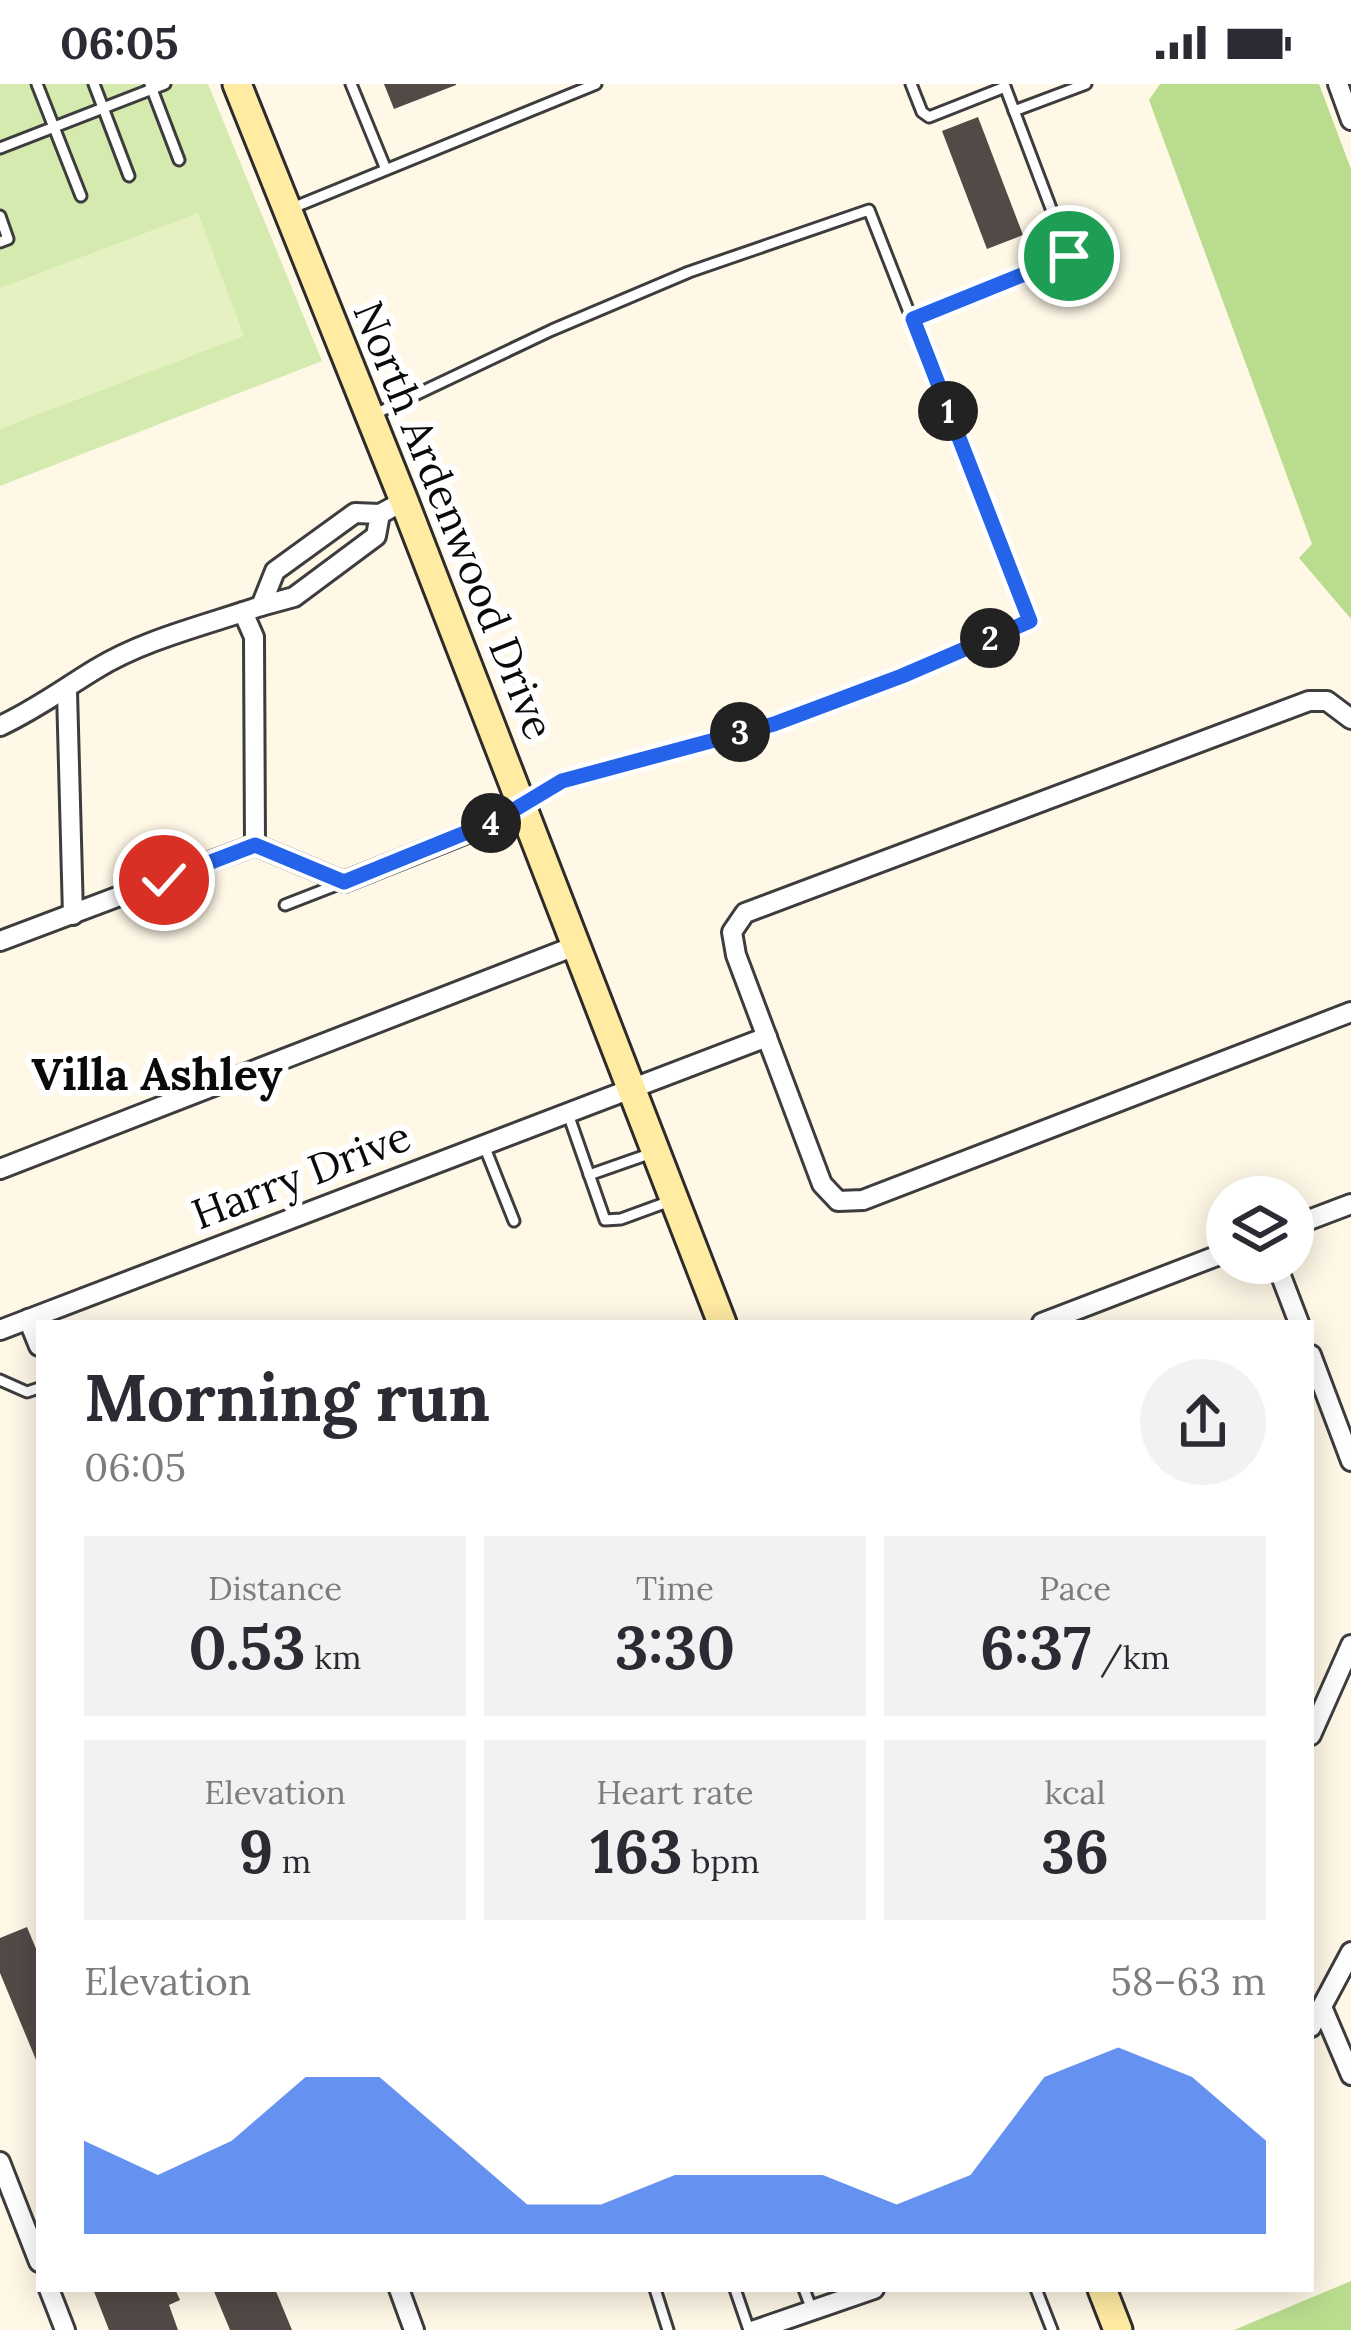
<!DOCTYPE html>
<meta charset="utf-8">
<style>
:root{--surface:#fff;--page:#f2f2f3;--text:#2b2b33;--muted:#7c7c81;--accent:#2563eb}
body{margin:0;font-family:Lora,serif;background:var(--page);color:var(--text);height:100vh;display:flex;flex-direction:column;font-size:45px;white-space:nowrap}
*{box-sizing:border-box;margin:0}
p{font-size:39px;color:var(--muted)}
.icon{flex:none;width:66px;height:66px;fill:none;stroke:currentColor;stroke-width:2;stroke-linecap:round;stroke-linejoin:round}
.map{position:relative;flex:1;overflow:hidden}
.drawer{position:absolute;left:36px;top:1236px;width:1278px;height:972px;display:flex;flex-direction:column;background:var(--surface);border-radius:0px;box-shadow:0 6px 30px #0003}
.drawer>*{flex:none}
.controls{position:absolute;left:1206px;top:1092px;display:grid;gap:24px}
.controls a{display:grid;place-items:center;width:108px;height:108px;border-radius:50%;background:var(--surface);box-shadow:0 6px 30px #0003;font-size:60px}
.pin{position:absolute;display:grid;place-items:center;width:102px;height:102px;color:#fff;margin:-51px;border:6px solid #fff;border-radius:50%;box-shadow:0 3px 12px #0007}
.km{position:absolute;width:60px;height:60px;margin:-30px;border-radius:50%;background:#222;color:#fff;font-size:33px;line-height:60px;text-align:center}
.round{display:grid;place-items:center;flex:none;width:126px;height:126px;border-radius:63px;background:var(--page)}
.overview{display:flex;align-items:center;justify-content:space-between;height:204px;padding:0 48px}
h1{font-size:66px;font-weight:700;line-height:90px}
.stats{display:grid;grid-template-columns:repeat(3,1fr);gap:18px;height:204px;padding:12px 48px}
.stats div{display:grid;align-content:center;border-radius:0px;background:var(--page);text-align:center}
.stats b{font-size:60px;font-weight:700}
.stats small{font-size:33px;font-weight:400}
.stats p{font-size:33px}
.chart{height:336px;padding:24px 48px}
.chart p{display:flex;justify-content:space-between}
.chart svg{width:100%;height:216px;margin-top:12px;fill:var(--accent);opacity:.7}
.status{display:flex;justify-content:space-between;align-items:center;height:84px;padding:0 60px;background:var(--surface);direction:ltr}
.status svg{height:33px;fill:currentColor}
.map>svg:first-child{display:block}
.green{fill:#d4eaaf}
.forest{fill:#b9dc8e}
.pitch{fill:#e6f1c1}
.building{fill:#534946}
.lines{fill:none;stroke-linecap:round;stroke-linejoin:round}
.lane-casing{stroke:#3d3d3d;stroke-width:15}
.street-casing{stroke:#3d3d3d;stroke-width:24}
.secondary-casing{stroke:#2c2c2c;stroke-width:33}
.lane{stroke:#fff;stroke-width:9}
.street{stroke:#fff;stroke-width:18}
.secondary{stroke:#ffeba2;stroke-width:27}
.route-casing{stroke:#fff;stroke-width:24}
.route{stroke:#2563eb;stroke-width:15}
.labels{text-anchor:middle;stroke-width:12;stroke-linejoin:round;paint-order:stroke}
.street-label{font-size:42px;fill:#0a0a0a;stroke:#fff}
.neighbourhood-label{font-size:45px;font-weight:bold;fill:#0a0a0a;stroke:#fff}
</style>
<div class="status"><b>06:05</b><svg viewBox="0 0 49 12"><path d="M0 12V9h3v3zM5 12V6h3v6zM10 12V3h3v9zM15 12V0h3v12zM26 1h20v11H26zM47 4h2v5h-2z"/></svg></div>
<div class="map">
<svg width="1351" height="2246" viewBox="0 0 1351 2246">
<rect width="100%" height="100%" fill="#fff8e7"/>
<!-- green -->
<path class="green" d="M0,0h208l114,277 -322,125z"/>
<!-- forest -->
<g class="forest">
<path d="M1160,0h159l32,85v450l-52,-61 13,-14 -163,-444z"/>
<path d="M1351,2197v49h-117z"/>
</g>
<!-- pitch -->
<path class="pitch" d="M198,129l46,123 -244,93v-141z"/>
<!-- building -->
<g class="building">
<path d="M384,0h72v1l-62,24z"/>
<path d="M978,33l45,118 -36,14 -45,-118z"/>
<path d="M27,1843l12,29v111l-39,-94v-35z"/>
<path d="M93,2205h82l5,11 -11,5 9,25h-69z"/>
<path d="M213,2205h62l17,41h-62z"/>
</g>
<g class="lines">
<defs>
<g id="lane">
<path d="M37,0l44,112"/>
<path d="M94,0l35,92"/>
<path d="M150,0l29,76"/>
<path d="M351,0l34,83"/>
<path d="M911,0l11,28 7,5 76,-30"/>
<path d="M1014,27l72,-27"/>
<path d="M0,64l165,-64"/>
<path d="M290,125l306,-125"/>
<path d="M0,132l8,23 -8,3"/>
<path d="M913,235l156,-63 -65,-172"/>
<path d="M375,330l177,-84 137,-58 180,-62 161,411c-85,36 -170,76 -258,103 -82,25 -171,33 -245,78"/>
<path d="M285,821l54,-21"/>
<path d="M567,1027l38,109 16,-1 52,-19"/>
<path d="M483,1059l31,78"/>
<path d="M589,1091l60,-21"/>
<path d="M0,1296l27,12 12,-4"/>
<path d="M655,2205l13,41"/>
<path d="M735,2205l14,41"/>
<path d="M804,2205l8,21"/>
<path d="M1036,2205l16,41"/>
</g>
<g id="street">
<path d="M1338,0l13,36"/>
<path d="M380,430l-4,22 -82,61 -33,9 14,-35 80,-58 25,1 24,-13"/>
<path d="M243,528l11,25 1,208"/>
<path d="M67,607l6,224"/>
<path d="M1351,635l-24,-18h-18l-564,212 -13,19 4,23 86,229 16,17 25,-1 488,-188"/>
<path d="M0,642c35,-16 63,-37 96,-57 49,-30 110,-44 165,-63"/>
<path d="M0,857l255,-96 89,37 153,-61 24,-15"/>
<path d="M0,1085l575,-223"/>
<path d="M1293,1142l58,-22"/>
<path d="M1276,1179l23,60"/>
<path d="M28,1235l11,27"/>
<path d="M1042,1239l185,-71"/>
<path d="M0,1246l767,-293"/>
<path d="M1311,1271l40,106"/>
<path d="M1311,1651l40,-90"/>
<path d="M1322,1923l29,68"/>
<path d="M1311,1943l40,-75"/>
<path d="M0,2078l39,100"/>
<path d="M49,2205l16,41"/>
<path d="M399,2205l15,41"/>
<path d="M755,2246l119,-41"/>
</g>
<g id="secondary">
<path d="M237,0l167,417 318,822"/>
<path d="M1102,2205l16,41"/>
</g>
</defs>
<!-- lane casing -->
<use href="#lane" class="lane-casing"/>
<!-- street casing -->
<use href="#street" class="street-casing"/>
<!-- secondary casing -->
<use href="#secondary" class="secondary-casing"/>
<!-- lane -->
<use href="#lane" class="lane"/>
<!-- street -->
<use href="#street" class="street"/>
<!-- secondary -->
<use href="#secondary" class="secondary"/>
</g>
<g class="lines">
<defs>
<path id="route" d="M164,796l91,-35 89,37 153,-62 65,-39 212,-57 128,-48 128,-55 -117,-302 156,-63"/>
</defs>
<!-- route casing -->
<use href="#route" class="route-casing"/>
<!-- route -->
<use href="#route" class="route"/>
</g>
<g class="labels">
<!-- street labels -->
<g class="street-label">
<text transform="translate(454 436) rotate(68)" y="15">North Ardenwood Drive</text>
<text transform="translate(301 1091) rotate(-21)" y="15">Harry Drive</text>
</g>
<!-- neighbourhood labels -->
<g class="neighbourhood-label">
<text x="157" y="1006">Villa Ashley</text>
</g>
</g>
</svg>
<div class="controls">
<a><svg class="icon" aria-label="layers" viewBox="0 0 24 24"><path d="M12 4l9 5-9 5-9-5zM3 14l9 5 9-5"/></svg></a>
</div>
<div class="pin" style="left:1069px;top:172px;background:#1e9e55"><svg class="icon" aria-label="arrive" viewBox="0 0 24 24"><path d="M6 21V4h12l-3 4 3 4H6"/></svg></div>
<div class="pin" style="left:164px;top:796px;background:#d93025"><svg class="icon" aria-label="check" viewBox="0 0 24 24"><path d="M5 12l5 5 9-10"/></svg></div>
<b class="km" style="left:948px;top:327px">1</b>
<b class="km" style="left:990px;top:554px">2</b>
<b class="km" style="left:740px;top:648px">3</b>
<b class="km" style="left:491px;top:739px">4</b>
<section class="drawer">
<div class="overview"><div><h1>Morning run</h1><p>06:05</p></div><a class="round"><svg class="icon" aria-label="share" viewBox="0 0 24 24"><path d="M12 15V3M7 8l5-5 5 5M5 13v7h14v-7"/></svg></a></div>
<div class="stats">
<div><p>Distance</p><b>0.53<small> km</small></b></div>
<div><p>Time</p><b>3:30</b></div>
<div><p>Pace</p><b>6:37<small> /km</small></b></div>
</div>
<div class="stats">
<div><p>Elevation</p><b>9<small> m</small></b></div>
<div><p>Heart rate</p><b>163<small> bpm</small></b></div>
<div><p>kcal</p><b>36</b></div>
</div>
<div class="chart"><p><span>Elevation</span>58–63 m</p>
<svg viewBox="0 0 160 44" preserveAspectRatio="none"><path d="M0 44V25L10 32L20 25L30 12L40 12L50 25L60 38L70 38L80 32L90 32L100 32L110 38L120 32L130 12L140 6L150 12L160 25V44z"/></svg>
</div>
</section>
</div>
